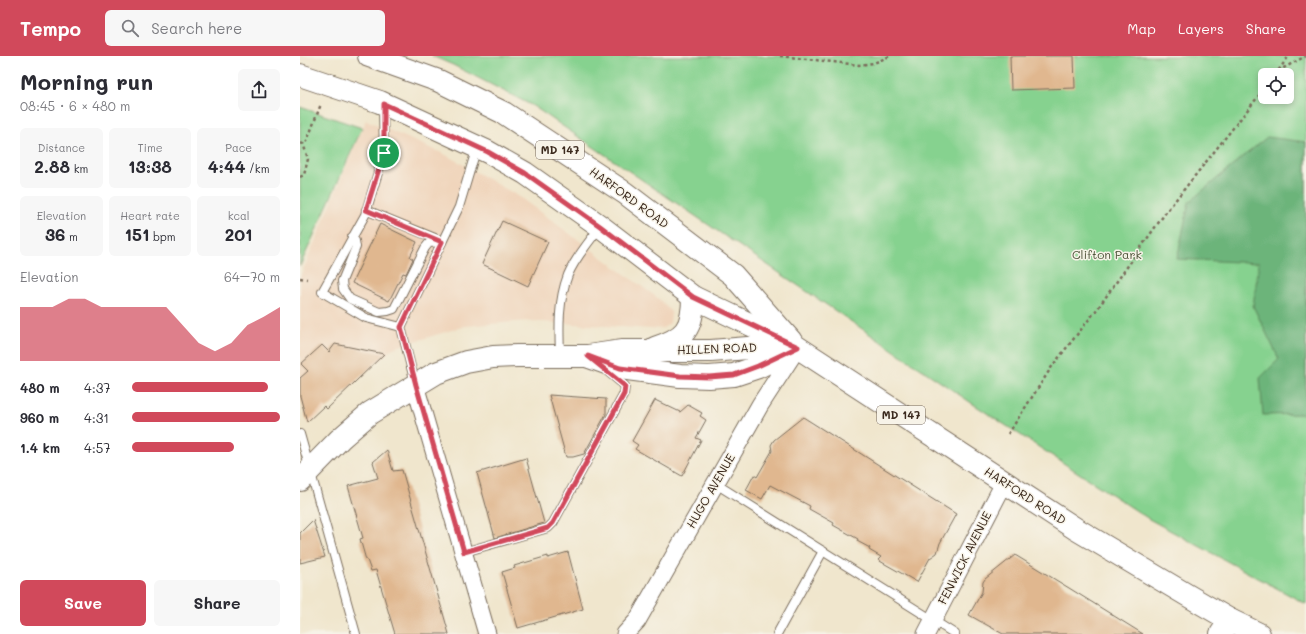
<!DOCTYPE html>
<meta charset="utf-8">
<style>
:root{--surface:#fff;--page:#f7f7f7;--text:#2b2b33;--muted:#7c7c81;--accent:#d1495b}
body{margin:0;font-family:Mali,sans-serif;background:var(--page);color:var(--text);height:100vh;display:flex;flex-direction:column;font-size:15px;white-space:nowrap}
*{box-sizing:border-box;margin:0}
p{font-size:13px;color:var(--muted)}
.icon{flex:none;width:22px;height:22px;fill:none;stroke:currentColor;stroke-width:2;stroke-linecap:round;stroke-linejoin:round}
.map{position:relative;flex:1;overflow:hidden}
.drawer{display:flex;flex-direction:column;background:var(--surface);width:300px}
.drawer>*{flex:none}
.buttons{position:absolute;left:958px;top:12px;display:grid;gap:8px}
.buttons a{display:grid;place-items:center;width:36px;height:36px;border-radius:6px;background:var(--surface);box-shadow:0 2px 6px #0003;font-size:20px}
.pin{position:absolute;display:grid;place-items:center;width:34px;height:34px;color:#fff;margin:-17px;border:2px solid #fff;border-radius:50%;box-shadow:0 1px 4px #0007}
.round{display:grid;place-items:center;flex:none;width:42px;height:42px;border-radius:6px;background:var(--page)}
.overview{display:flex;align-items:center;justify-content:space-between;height:68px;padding:0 20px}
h1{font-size:22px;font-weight:700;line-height:30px}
.figures{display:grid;grid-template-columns:repeat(3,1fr);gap:6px;height:68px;padding:4px 20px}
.figures div{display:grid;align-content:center;border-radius:6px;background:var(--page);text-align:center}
.figures b{font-size:17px;font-weight:700}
.figures small{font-size:11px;font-weight:400}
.figures p{font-size:11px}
.chart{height:112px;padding:8px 20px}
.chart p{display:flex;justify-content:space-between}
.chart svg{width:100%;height:72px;margin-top:4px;fill:var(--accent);opacity:.7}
.cta{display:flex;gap:8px;margin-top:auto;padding:8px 20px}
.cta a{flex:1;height:46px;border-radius:6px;background:var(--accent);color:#fff;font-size:16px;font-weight:700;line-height:46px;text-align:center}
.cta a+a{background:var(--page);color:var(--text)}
ul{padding:0 20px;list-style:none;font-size:13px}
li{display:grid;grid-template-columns:64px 48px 1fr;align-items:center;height:30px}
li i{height:10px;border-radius:5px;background:var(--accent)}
header{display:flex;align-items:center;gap:24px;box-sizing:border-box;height:56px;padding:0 20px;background:var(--accent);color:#fff}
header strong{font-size:19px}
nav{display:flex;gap:22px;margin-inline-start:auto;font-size:14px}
.search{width:280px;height:36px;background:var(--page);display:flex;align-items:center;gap:10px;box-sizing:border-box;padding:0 14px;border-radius:6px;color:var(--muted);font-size:15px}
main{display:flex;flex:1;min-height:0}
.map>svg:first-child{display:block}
.built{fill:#f0d5bc}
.green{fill:#86d28f;stroke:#607e56;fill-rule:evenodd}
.forest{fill:#6cb47a;stroke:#546f4c}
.building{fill:#e0b78f}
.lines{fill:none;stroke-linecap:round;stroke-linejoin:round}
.lane-casing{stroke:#7a6c5b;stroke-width:10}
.street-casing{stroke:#7a6c5b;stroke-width:19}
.secondary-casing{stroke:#7a6c5b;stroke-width:24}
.primary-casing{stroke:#7a6c5b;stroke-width:24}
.path{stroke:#7a6c5b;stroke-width:2.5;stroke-dasharray:3 3;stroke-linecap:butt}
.lane{stroke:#fff;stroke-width:8}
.street{stroke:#fff;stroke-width:17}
.secondary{stroke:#fff;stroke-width:22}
.primary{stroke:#fff;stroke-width:22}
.route-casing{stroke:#fff;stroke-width:8}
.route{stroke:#d1495b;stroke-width:5}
.labels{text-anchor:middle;stroke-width:3;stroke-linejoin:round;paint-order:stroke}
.shield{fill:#f7f3e8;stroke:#73665b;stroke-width:1}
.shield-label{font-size:11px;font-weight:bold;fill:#3b2a1e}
.street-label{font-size:12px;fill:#3b2a1e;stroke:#f7f3e8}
.park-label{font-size:12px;fill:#4e543a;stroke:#f7f3e8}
</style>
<header>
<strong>Tempo</strong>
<div class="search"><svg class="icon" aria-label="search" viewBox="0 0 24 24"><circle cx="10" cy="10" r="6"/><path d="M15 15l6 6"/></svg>Search here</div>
<nav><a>Map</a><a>Layers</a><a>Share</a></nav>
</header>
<main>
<section class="drawer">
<div class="overview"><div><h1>Morning run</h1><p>08:45 · 6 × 480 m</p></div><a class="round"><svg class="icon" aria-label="share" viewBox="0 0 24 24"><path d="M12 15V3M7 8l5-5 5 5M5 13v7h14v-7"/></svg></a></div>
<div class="figures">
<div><p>Distance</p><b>2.88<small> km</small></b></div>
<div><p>Time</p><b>13:38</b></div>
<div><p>Pace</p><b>4:44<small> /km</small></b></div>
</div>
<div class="figures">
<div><p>Elevation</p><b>36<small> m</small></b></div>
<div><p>Heart rate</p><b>151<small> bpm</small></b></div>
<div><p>kcal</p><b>201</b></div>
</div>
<div class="chart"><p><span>Elevation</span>64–70 m</p>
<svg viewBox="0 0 160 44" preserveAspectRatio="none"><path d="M0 44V11L10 11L20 11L30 6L40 6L50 11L60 11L70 11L80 11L90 11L100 22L110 33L120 38L130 33L140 22L150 17L160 11V44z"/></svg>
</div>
<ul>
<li><b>480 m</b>4:37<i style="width:92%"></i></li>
<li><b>960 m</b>4:31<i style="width:100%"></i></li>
<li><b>1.4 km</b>4:57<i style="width:69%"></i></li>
</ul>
<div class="cta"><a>Save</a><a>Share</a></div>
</section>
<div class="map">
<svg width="1006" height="578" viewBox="0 0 1006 578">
<rect width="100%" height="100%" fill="#f7f3e8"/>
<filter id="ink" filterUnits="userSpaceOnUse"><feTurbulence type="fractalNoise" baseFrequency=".025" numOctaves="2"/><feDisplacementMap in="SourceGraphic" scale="8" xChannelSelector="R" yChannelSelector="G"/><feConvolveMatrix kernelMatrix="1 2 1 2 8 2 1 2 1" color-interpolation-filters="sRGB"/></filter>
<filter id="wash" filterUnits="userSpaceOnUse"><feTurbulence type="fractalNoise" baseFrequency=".012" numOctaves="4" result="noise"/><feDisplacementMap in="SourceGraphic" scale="16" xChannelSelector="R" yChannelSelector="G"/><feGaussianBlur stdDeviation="0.9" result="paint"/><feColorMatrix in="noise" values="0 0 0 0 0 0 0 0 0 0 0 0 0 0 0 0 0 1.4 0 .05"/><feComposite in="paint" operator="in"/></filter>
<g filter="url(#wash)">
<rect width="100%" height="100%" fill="#f0e6cd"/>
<!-- built -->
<path class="built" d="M66,64l80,35 72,41 141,103 12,13 -1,11 -7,5 -10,1 -126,-8 -62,5 -72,22 -85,77 -8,-30v-118z"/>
<!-- green -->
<g class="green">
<path d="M132,0h874v548l-157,-85 -179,-117 -437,-296 -80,-41zM965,19h22v22h-22z"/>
<path d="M0,51l62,21 -62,138z"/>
</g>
<!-- forest -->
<path class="forest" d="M967,81l39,5v272l-43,1 -3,-37 19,-19 -26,-53 6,-43 -82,-4 12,-57z"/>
<g id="blocks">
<!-- building -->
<g class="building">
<path d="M710,0h64l1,32 -64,2z"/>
<path d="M202,165l46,21 -20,44 -46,-22z"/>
<path d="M80,168l37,18 -7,15 3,2 -7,15 -3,-1 -14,28 -37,-18z"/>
<path d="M35,288l49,10 -57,55 -3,-3 -17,16 -7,-26v-18l8,-7 -7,-7 21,-19 7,7z"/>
<path d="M249,339l57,4v15l-22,40 -11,3h-7z"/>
<path d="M355,344l25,12 8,-7 14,8 -2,3 6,4 -10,18 5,2 -19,36 -47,-27 3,-4 -6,-4z"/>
<path d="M503,361l153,97 -16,29 -3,10 -7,5 -13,24 -39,-22 3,-3 -12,-7 1,-2 -13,-7 1,-2 -25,-14 1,-2 -25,-14 1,-3 -40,-21 -8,14 -16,-9 8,-15 3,2 15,-26 -1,-6 3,-5z"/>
<path d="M87,394l6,21 9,-1 47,164h-54l-19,-64 -5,1 -4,-11h-1l-6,-21 3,-1 -15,-52 30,-8 -5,-16z"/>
<path d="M226,402l18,65 -49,15 -18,-65z"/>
<path d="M13,464l12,37 -25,6v-30z"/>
<path d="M268,496l15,57 -65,19 -16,-56 13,-4 -1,-2 34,-10v2z"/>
<path d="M715,499l54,33 74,46h-140l-34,-19 13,-23 1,-10 2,-3z"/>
</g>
</g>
</g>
<g filter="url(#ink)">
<use href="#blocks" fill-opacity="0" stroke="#7a6c5b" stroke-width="1"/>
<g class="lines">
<defs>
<g id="lane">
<path d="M83,49l1,48 -19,62 -43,77 44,26 35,9 14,56"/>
<path d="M66,154l76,31"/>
<path d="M52,181l3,4 1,6 -14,34 1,8 7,10 29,13 9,-1 6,-2 31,-61 4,-5 13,-1"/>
<path d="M101,271l58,-120 18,-60"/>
<path d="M260,298c-1,-26 -2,-53 8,-79 7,-17 21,-33 32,-48"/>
<path d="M0,378l56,200"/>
<path d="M416,428l239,150"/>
<path d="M164,496l84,-24 5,-5 71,-129 1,-8 -18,-15"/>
<path d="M477,578l46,-83"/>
</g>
<g id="street">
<path d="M115,329l72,249"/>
<path d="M325,578l12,-13 123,-216 37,-57"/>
<path d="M626,578l78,-151"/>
</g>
<path id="secondary" d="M921,578l9,-14"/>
<g id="primary">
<path d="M69,0l70,25 65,32 121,80 108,82 58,66"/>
<path d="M0,19l80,27 108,50 37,21 75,53 93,71 104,50 279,182 111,66 43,25 29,14"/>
<path d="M355,292c30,-10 38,-19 38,-51"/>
<path d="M289,301l31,11 60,8 29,1 25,-2 24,-8 35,-17"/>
<path d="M0,424l40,-41 30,-26 66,-40 30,-11 27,-5 24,-1h71l34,-5h89l37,-3 44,-1"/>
</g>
</defs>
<!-- lane casing -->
<use href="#lane" class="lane-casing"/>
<!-- street casing -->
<use href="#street" class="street-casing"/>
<!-- secondary casing -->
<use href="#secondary" class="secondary-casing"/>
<!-- primary casing -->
<use href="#primary" class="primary-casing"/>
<!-- path -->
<g class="path">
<path d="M480,0l79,9 15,-2 16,-7"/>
<path d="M978,15l28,-15"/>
<path d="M975,19l14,-19"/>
<path d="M0,88l7,-3 14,-37"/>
<path d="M0,121l4,-2 4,-16 -5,-16"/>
<path d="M0,222l7,1"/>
<path d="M708,378l45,-69 45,-57 68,-96 99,-124"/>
</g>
<!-- lane -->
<use href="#lane" class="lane"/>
<!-- street -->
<use href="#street" class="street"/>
<!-- secondary -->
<use href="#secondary" class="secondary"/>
<!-- primary -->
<use href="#primary" class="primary"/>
</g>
</g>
<g class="lines" filter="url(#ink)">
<defs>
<path id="route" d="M84,48l104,48 37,21 75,53 93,71 105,50 -40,19 -24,9 -25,2 -29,-1 -60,-8 -32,-12 37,30 -1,8 -71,129 -5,5 -84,24 -48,-167 -15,-58 41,-85 -76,-32 18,-57z"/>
</defs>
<!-- route casing -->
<use href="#route" class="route-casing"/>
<!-- route -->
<use href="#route" class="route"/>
</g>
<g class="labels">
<!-- shield labels -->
<g class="shield">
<rect x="236" y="85" width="48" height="18" rx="3"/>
<rect x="577" y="350" width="48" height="18" rx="3"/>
</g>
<g class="shield-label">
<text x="260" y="98">MD 147</text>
<text x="601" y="363">MD 147</text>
</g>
<!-- street labels -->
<g class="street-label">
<text transform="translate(329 142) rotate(36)" y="4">HARFORD ROAD</text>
<text transform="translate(417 293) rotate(-2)" y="4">HILLEN ROAD</text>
<text transform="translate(411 435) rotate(-60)" y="4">HUGO AVENUE</text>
<text transform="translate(725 440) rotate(33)" y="4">HARFORD ROAD</text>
<text transform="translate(665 502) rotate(-63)" y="4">FENWICK AVENUE</text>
</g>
<!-- park labels -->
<g class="park-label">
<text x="807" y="203">Clifton Park</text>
</g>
</g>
</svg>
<div class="buttons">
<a><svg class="icon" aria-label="locate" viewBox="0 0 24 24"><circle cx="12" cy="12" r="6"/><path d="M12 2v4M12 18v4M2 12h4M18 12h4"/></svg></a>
</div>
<div class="pin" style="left:84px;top:97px;background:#1e9e55"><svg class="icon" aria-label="arrive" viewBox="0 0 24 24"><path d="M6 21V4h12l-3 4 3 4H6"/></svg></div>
</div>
</main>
